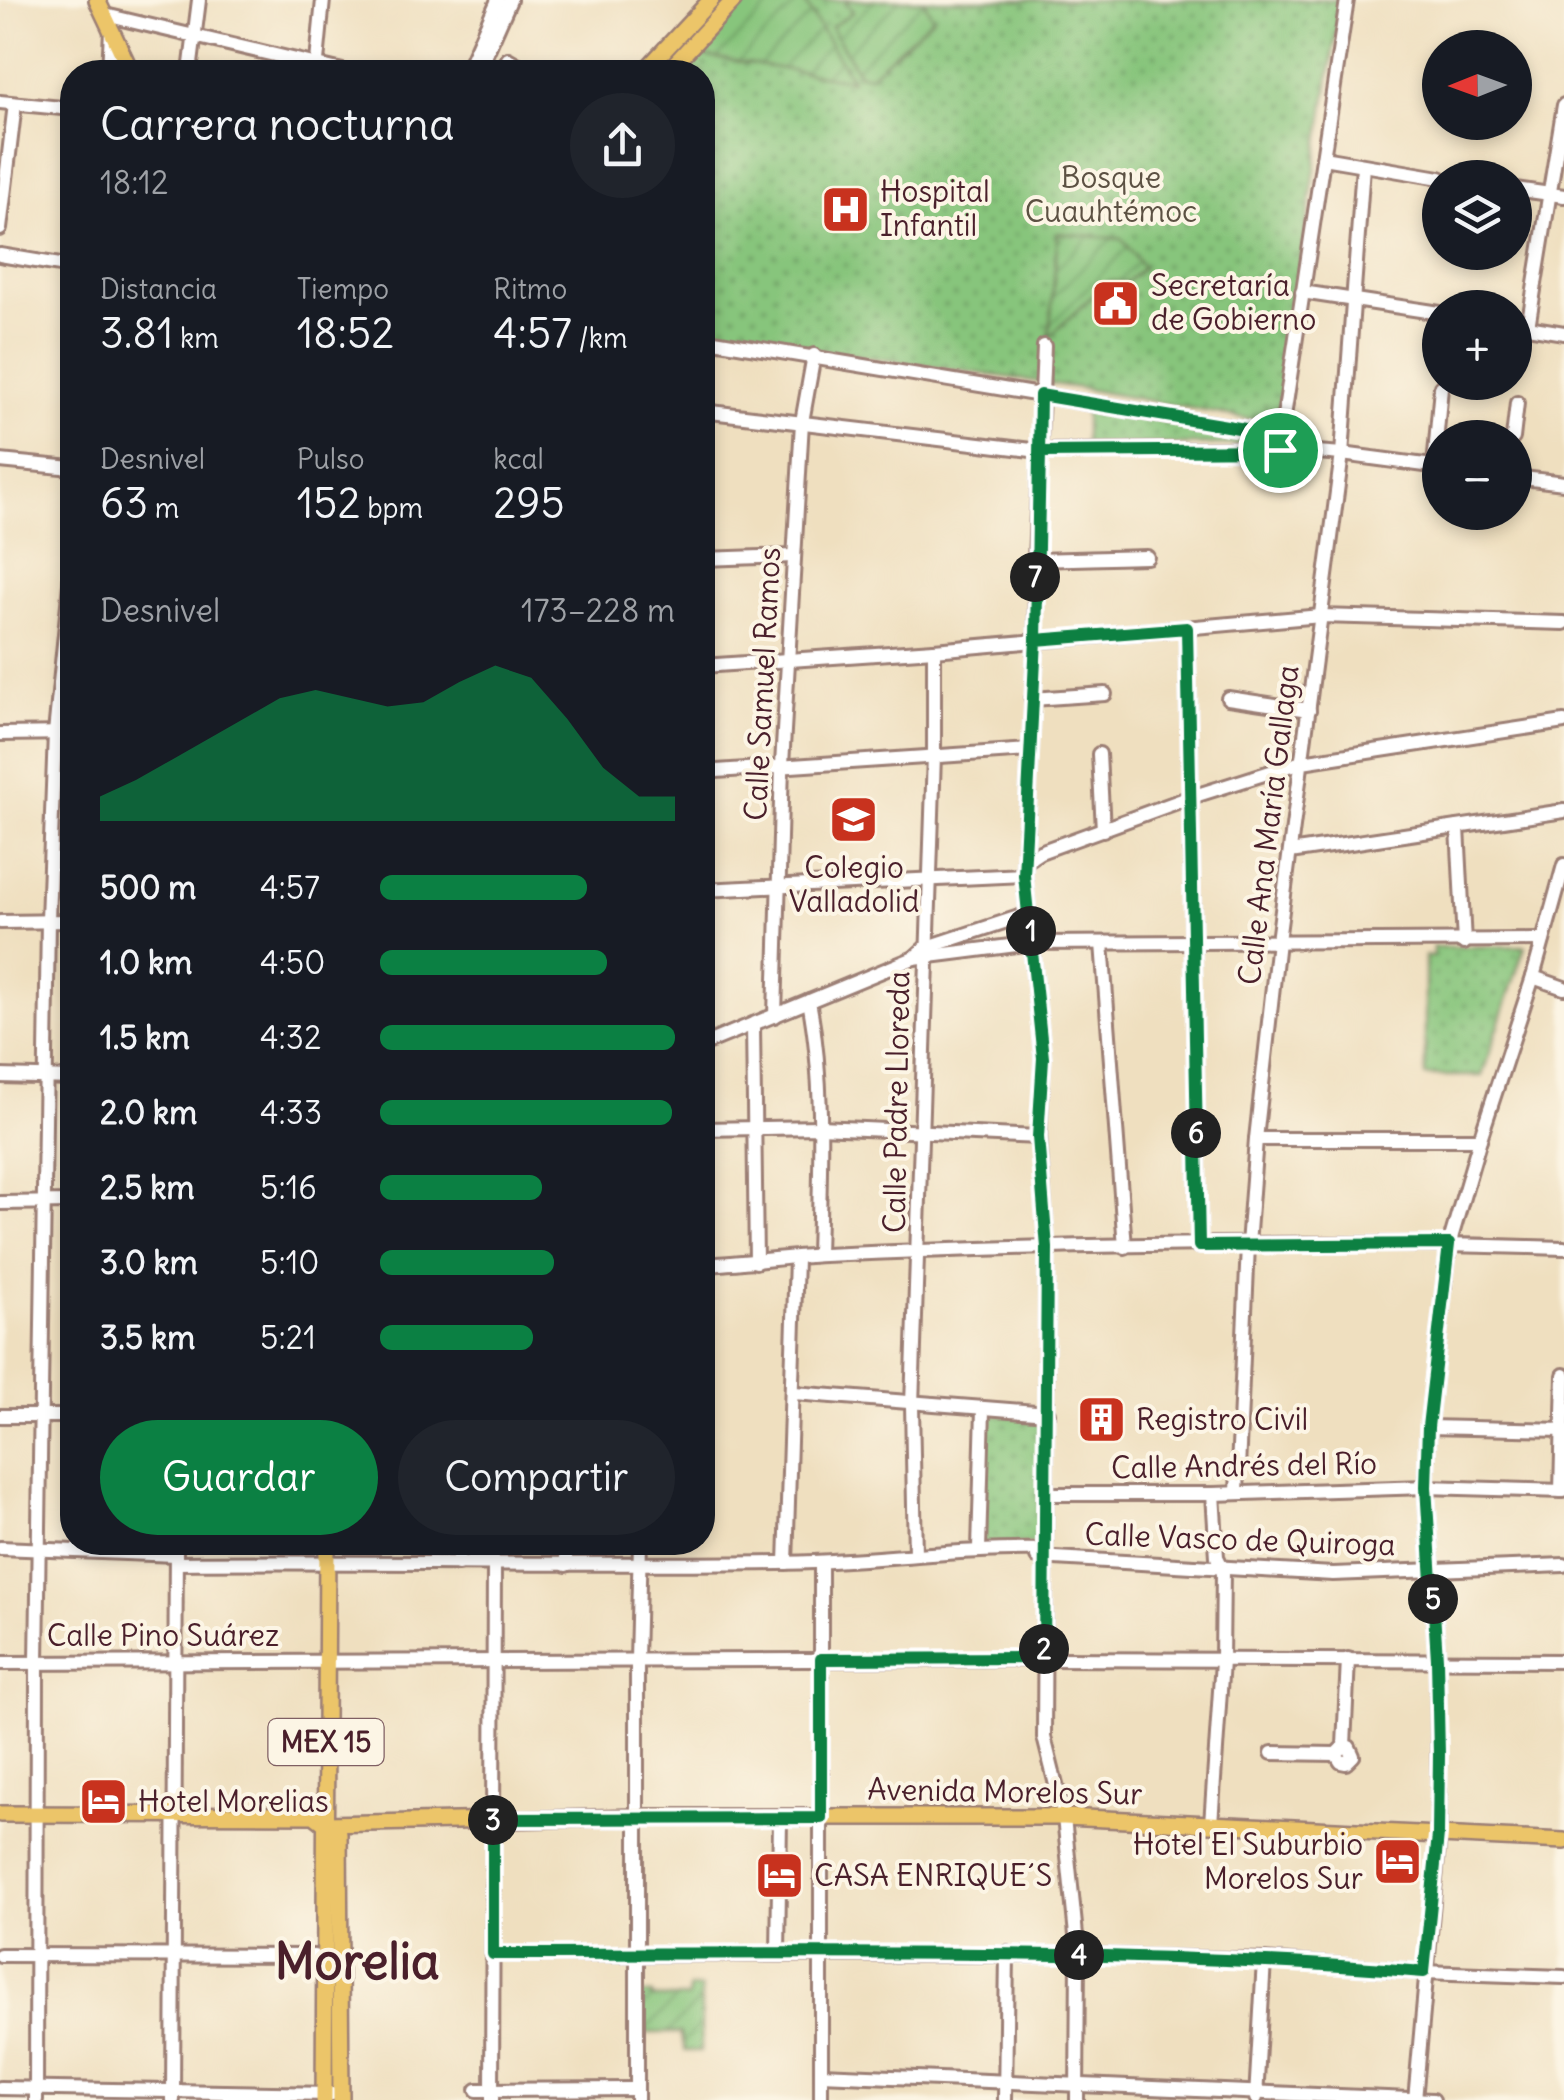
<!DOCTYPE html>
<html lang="es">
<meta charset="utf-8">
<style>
:root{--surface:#171b24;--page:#20242c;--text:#f1f3f6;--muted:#9ea1a6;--accent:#0b8043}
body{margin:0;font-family:Delius,sans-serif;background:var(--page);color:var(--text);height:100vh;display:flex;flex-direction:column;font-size:38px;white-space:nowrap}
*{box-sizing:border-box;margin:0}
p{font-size:32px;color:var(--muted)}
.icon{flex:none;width:55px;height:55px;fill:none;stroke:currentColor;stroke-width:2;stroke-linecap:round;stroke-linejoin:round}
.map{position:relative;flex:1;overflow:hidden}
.details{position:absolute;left:60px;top:60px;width:655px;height:1495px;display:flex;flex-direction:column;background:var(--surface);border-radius:40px;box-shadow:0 5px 15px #0003}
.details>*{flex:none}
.needle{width:65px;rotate:269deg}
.tools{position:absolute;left:1422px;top:30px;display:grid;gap:20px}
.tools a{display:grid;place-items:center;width:110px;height:110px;border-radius:50%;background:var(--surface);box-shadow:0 5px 15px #0003;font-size:50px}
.pin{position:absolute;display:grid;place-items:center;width:85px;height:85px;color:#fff;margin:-42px;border:5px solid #fff;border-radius:50%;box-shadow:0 2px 10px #0007}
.km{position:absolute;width:50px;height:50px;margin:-25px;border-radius:50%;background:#222;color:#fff;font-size:28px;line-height:50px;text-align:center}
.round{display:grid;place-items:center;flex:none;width:105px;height:105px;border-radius:52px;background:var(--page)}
.overview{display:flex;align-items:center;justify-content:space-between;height:170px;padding:0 40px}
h1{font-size:45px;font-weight:600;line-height:75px}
.figures{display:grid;grid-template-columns:repeat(3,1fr);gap:15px;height:170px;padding:10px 40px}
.figures div{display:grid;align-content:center}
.figures b{font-size:42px;font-weight:600}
.figures small{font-size:28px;font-weight:400}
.figures p{font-size:28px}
.chart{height:280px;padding:20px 40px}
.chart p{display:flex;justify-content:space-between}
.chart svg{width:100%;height:180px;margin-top:10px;fill:var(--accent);opacity:.7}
.action{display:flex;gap:20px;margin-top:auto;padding:20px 40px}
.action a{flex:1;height:115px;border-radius:60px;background:var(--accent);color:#fff;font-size:40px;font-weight:600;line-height:115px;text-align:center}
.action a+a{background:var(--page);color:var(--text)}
ul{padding:0 40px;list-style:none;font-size:32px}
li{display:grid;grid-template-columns:160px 120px 1fr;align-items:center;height:75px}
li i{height:25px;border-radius:12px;background:var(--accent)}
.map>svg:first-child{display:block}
.park{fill:url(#park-dots);stroke:#687254;stroke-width:2.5}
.garden{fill:url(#garden-furrows);stroke:#687254;stroke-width:2.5}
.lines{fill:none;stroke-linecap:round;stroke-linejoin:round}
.stream{stroke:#52becb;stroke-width:2.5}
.minor-casing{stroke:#9c7f75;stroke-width:18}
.major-casing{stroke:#9c7f75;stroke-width:20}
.minor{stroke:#fff;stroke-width:12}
.major{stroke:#ecc569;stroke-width:15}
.route-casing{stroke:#fff;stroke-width:20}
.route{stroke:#0b8043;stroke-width:12}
.labels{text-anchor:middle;stroke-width:8;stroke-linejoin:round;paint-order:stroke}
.shield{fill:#fcf5e5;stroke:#7f5f63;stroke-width:2.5}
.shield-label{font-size:28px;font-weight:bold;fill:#4a1f2b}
.park-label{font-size:30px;fill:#5c5143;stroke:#fcf5e5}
.poi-label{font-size:30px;fill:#4a1f2b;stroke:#fcf5e5;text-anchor:start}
.street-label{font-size:30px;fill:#4a1f2b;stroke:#fcf5e5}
.town-label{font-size:50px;font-weight:bold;fill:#4a1f2b;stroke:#fcf5e5}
</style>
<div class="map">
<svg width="1564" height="2100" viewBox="0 0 1564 2100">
<defs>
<pattern id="park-dots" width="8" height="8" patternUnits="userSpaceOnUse" patternTransform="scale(2.5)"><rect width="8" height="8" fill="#87c57c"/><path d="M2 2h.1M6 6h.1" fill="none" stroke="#709f66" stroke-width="1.8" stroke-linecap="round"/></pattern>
<pattern id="garden-furrows" width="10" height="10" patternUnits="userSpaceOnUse" patternTransform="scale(2.5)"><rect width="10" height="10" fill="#87c57c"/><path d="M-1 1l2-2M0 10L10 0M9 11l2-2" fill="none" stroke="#709f66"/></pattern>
</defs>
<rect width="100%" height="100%" fill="#fcf5e5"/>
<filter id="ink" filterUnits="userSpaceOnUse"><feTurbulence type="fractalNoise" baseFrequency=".01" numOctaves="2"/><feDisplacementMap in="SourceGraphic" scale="20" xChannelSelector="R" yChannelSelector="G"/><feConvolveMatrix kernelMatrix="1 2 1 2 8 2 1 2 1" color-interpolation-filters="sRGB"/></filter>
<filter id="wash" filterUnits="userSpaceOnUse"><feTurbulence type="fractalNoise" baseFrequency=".0048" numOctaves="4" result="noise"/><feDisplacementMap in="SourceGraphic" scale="40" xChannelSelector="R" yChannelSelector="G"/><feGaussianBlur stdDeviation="2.25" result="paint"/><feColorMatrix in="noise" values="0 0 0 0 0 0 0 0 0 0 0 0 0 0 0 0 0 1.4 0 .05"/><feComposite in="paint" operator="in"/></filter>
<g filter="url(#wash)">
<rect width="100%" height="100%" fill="#efdfbf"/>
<!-- park -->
<g class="park">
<path d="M743,0h598l-65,424 -197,-36 -376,-55 -1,-261h-27z"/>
<path d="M1085,409l172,26 -1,10 -171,-1z"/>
<path d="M1525,946l-43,130h-57v-120h8v-9z"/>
<path d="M987,1414l53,5 -1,125h-56z"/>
</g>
<!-- garden -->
<g class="garden">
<path d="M748,0h55l49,80 -156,-25z"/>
<path d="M845,0h78l10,18 -64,58 -10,-2 -28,-47 22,-15z"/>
<path d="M1058,233l64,6 21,29 -16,14 -19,-1 -59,56z"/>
<path d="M689,1988h12v63h-16l-5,-18h-39v-39h11v4h36z"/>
</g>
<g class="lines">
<!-- stream -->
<path class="stream" d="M655,72l67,-72"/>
</g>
</g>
<g filter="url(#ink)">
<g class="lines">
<defs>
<g id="minor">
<path d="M105,15l242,57"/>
<path d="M508,59l23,13"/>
<path d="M109,72l2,-42"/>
<path d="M190,72l9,-72"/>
<path d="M316,72l7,-72"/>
<path d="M466,72l32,-72"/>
<path d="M478,72l32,-72"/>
<path d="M0,102l72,7"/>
<path d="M1323,158l117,20"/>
<path d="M1515,189l49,7"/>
<path d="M0,229l15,-125"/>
<path d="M0,255l72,12"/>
<path d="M1302,292l138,21"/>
<path d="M1515,325l49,8"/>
<path d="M1528,327l36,-222"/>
<path d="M702,339l579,96"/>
<path d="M1044,346l-9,214 1,80 -12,235 19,183 -4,79 8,112 -3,488 20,80 14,138 -1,145"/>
<path d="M702,411l338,40 240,-2 62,5 98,13"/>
<path d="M1513,438l4,-35"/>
<path d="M1280,443l67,-443"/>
<path d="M0,461l72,7"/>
<path d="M1434,466l7,-79"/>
<path d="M1515,477l49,6"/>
<path d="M702,559l92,-3"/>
<path d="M1035,560l112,-3"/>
<path d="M1187,628l12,618"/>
<path d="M702,666l232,-16 387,-34 243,7"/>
<path d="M1228,698l81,12"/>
<path d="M1032,699l73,-5"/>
<path d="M0,734l72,-1"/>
<path d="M1099,754l4,76"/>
<path d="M702,772l328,-22"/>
<path d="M1458,827l6,116"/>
<path d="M1290,852l274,-41"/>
<path d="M1025,862l15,-10 148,-54 114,-36 262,-40"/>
<path d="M702,890l322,-15"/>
<path d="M0,922l72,-1"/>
<path d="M1102,943l23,304"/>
<path d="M914,958l119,-15 510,-3"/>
<path d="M1533,977l31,11"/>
<path d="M809,1001c16,84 11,170 9,254"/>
<path d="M775,1016l7,-251 20,-343 12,-67"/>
<path d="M753,1024l3,238"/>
<path d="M702,1045l212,-87 11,-10 103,-34"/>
<path d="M0,1076l72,2"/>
<path d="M702,1129l118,-2 219,10"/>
<path d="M1256,1139h224"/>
<path d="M0,1203l72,-1"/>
<path d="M702,1265c41,-2 82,-8 122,-10 246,-11 494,-15 740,-7"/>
<path d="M794,1393l254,20"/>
<path d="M0,1416h72"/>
<path d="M1428,1427l136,3"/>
<path d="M1561,1491l3,-116"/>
<path d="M1237,1492l11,-247 8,-106 22,-198 64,-487 21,-288"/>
<path d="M1045,1494h168l213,-7 138,4"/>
<path d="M0,1548l176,7"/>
<path d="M979,1549l4,-140"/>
<path d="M915,1555l-3,-150 22,-650v-105"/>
<path d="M1037,1557l296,17 231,-9"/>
<path d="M821,1562v538"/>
<path d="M177,1563c200,-2 401,3 601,0 89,-1 177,-15 267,-13"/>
<path d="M786,1563l10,-304"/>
<path d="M458,1564v-22"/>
<path d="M566,1565v-23"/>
<path d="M0,1663l1045,-4 519,2"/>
<path d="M1344,1746l5,1 4,9 -7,7 -5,-1 -5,-8 8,-8 4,-87"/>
<path d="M1272,1753l64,1"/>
<path d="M1211,1824l11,-163 1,-92 -6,-12 -4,-63"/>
<path d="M493,1954l585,1 186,5 160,12 140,5"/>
<path d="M778,1954l2,-136"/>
<path d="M0,1955l314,1"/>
<path d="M821,2074l612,26"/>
<path d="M0,2088l332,6"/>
<path d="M477,2090l160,-1"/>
<path d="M1256,2098l8,-138"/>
<path d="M36,2100l1,-438 11,-742 7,-187 17,-169"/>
<path d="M173,2100l3,-558"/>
<path d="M492,2100l2,-535"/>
<path d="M637,2100v-440l3,-118"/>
<path d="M1005,2100l2,-147"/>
<path d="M1415,2100l24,-265 -2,-176 -11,-172 2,-60 21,-182 31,-106 53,-162 31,-112"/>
</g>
<g id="major">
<path d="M97,0l34,72"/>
<path d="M644,72l67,-72"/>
<path d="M667,72l67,-72"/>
<path d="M0,1814l314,1 25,19 2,266"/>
<path d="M326,1824l311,-7h427l500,24"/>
<path d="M324,2100l3,-558"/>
</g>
</defs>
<!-- minor casing -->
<use href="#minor" class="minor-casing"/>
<!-- major casing -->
<use href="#major" class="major-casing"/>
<!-- minor -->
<use href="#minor" class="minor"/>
<!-- major -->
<use href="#major" class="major"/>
</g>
</g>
<g class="lines" filter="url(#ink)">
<defs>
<path id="route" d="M1280,450l-240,2 -4,188 -12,235 19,183 -5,79 9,111 -3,410 -223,1v159l-328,1v135c310,0 621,-7 931,18l14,-137 1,-80 -2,-96 -11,-172 2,-60 21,-183 -250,2 -12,-618 -151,12 4,-245 241,40 -1,15"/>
</defs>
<!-- route casing -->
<use href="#route" class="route-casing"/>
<!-- route -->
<use href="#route" class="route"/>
</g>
<!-- icons -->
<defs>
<symbol id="hospital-square" viewBox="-11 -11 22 22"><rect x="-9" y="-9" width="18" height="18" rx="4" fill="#c8321e" stroke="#fcf5e5"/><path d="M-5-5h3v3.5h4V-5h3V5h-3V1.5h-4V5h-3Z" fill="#fff"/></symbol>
<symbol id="civic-square" viewBox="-11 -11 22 22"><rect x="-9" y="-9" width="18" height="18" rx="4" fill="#c8321e" stroke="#fcf5e5"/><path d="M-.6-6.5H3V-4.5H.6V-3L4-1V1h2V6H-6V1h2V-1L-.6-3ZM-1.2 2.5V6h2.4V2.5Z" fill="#fff"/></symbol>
<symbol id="school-square" viewBox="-11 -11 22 22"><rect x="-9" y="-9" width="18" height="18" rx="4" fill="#c8321e" stroke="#fcf5e5"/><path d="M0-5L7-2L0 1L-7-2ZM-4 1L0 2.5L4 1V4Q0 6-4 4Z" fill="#fff"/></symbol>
<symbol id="building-square" viewBox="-11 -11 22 22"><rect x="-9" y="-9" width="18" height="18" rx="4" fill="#c8321e" stroke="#fcf5e5"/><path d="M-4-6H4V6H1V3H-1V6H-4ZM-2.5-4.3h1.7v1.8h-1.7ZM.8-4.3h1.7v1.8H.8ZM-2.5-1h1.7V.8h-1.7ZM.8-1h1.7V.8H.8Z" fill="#fff"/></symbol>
<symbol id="hotel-square" viewBox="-11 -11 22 22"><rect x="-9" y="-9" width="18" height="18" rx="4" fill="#c8321e" stroke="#fcf5e5"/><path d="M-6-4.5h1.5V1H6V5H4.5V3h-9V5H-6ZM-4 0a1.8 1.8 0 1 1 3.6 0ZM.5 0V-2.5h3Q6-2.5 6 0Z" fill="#fff"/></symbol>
</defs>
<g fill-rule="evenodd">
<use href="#hospital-square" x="818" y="182" width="55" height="55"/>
<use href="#civic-square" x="1088" y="276" width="55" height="55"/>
<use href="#school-square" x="826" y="792" width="55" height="55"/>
<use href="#building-square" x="1074" y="1392" width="55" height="55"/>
<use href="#hotel-square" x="76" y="1774" width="55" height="55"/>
<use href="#hotel-square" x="1370" y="1834" width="55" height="55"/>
<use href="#hotel-square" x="752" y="1848" width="55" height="55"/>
</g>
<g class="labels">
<!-- shield labels -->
<rect class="shield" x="268.5" y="1719" width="115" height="46" rx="8"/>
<g class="shield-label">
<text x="326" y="1752">MEX 15</text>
</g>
<!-- park labels -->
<g class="park-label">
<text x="1111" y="188">Bosque<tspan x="1111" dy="34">Cuauhtémoc</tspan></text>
</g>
<!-- poi labels -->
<g class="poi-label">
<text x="880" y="202">Hospital<tspan x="880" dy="34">Infantil</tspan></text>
<text x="1151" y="296">Secretaría<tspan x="1151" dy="34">de Gobierno</tspan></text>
<text x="854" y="878" text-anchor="middle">Colegio<tspan x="854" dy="34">Valladolid</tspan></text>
<text x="1136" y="1430">Registro Civil</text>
<text x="138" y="1812">Hotel Morelias</text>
<text x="1363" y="1855" text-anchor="end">Hotel El Suburbio<tspan x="1363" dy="34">Morelos Sur</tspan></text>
<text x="814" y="1886">CASA ENRIQUE´S</text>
</g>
<!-- street labels -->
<g class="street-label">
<text transform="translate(763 684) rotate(-87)" y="10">Calle Samuel Ramos</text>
<text transform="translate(1269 825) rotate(-83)" y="10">Calle Ana María Gallaga</text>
<text transform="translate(897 1102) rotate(-89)" y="10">Calle Padre Lloreda</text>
<text transform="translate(1244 1466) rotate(-1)" y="10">Calle Andrés del Río</text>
<text transform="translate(1240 1540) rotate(2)" y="10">Calle Vasco de Quiroga</text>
<text x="163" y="1646">Calle Pino Suárez</text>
<text transform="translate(1005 1792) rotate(1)" y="10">Avenida Morelos Sur</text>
</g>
<!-- town labels -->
<g class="town-label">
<text x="357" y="1979">Morelia</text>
</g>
</g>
</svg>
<div class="tools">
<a><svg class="needle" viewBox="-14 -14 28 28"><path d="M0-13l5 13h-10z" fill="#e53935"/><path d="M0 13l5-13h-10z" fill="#9ea1a6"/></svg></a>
<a><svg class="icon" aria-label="layers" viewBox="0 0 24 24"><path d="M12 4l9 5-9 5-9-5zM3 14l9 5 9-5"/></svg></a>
<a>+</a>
<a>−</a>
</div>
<div class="pin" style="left:1280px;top:450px;background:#1e9e55"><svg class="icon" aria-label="arrive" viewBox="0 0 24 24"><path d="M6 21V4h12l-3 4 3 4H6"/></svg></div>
<b class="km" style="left:1031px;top:931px">1</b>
<b class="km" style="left:1044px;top:1649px">2</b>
<b class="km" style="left:493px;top:1820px">3</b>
<b class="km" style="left:1079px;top:1955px">4</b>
<b class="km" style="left:1433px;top:1599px">5</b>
<b class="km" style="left:1196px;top:1133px">6</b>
<b class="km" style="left:1035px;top:577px">7</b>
<section class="details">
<div class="overview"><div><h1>Carrera nocturna</h1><p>18:12</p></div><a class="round"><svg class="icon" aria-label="share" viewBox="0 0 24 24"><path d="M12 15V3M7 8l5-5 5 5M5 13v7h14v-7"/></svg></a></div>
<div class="figures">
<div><p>Distancia</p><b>3.81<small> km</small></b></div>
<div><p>Tiempo</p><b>18:52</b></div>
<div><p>Ritmo</p><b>4:57<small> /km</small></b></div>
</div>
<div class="figures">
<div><p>Desnivel</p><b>63<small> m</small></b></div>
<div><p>Pulso</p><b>152<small> bpm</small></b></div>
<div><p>kcal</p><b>295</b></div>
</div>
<div class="chart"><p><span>Desnivel</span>173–228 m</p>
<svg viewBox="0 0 160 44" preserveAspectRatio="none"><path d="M0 44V38L10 34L20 29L30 24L40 19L50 14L60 12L70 14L80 16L90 15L100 10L110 6L120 9L130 19L140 31L150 38L160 38V44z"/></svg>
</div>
<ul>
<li><b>500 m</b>4:57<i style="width:70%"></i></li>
<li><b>1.0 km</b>4:50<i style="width:77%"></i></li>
<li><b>1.5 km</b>4:32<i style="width:100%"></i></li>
<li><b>2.0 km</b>4:33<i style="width:99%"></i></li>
<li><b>2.5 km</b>5:16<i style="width:55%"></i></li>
<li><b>3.0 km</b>5:10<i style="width:59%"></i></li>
<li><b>3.5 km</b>5:21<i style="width:52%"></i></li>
</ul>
<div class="action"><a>Guardar</a><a>Compartir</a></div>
</section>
</div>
